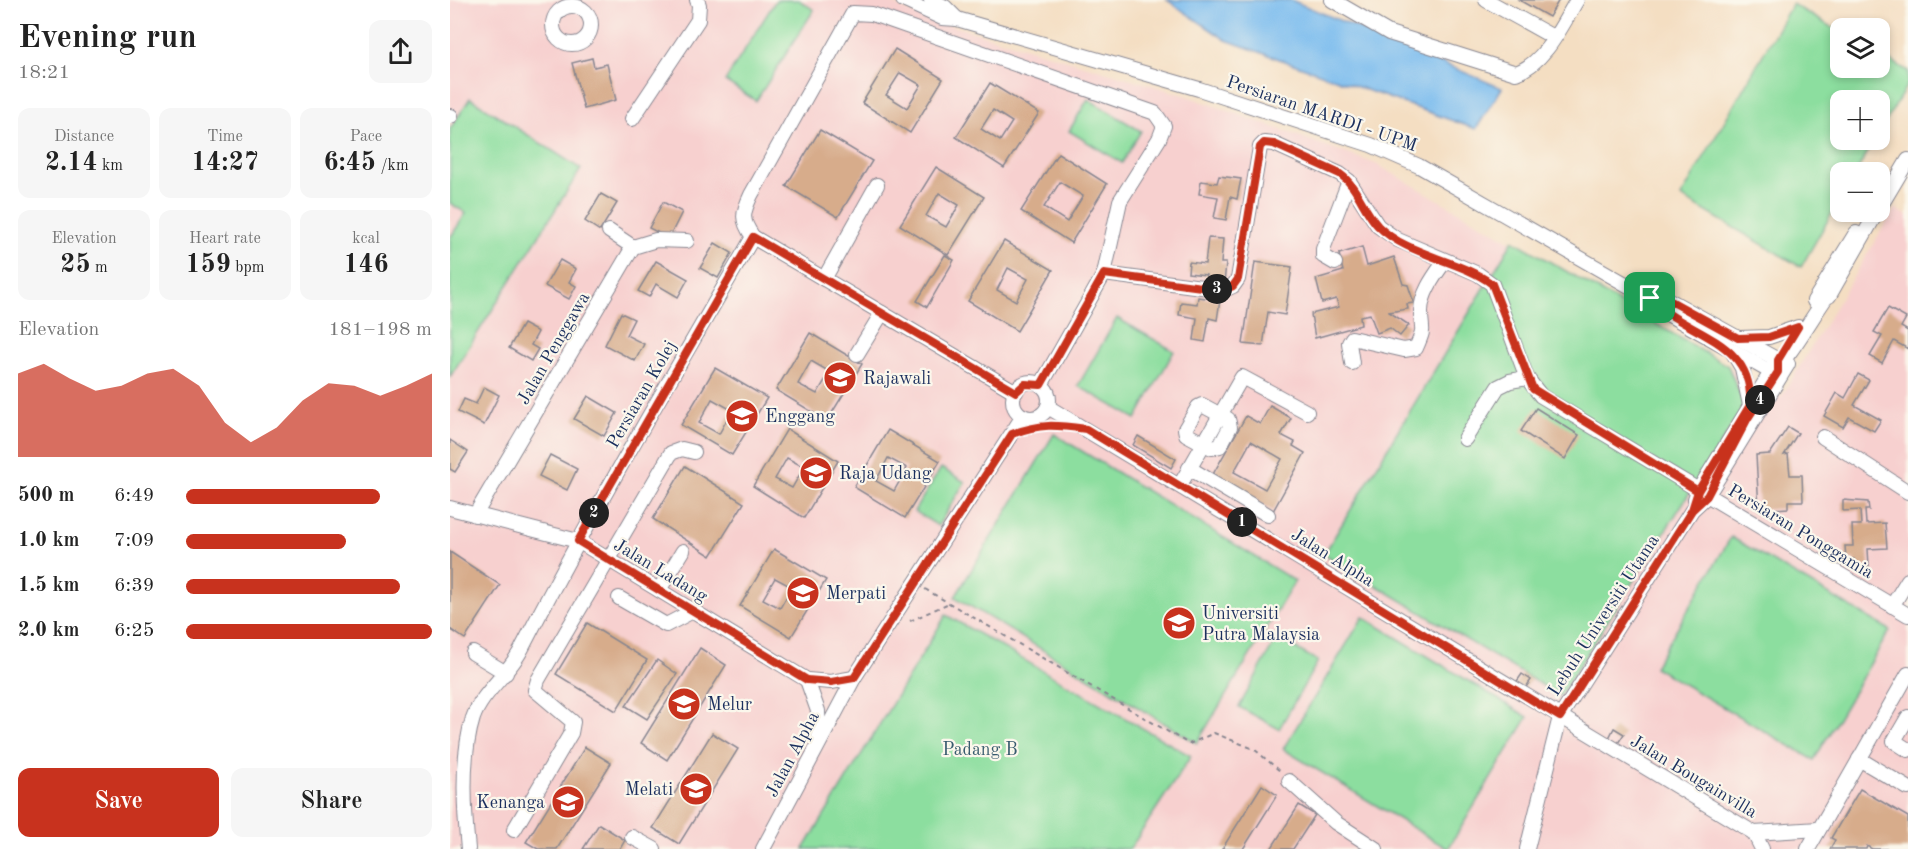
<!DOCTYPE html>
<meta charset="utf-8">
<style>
:root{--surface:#fff;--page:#f6f6f6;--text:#222;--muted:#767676;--accent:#c8321e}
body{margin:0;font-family:"Old Standard TT",serif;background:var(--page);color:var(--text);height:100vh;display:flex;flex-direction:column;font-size:22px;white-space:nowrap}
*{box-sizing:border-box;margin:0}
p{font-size:20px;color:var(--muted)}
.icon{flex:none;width:33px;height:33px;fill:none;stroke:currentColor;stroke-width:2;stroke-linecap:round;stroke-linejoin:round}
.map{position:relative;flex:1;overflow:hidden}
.panel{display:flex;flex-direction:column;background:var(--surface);width:450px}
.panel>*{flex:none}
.buttons{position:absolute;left:1380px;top:18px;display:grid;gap:12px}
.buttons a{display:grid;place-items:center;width:60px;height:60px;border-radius:12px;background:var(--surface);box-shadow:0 3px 9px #0003;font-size:30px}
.pin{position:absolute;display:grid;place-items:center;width:51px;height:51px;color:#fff;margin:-26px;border-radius:12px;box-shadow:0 3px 9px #0006}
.km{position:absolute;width:30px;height:30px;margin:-15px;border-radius:50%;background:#222;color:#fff;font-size:16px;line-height:30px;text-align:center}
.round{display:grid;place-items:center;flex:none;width:63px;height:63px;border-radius:12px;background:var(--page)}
.summary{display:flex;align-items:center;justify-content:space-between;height:102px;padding:0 18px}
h1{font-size:33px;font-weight:700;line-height:45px}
.stats{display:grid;grid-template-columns:repeat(3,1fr);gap:9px;height:102px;padding:6px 18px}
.stats div{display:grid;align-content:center;border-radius:12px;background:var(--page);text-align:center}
.stats b{font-size:26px;font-weight:700}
.stats small{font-size:16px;font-weight:400}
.stats p{font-size:16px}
.chart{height:168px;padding:12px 18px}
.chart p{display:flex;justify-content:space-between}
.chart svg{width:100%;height:108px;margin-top:6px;fill:var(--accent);opacity:.7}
.primary-button{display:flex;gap:12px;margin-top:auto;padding:12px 18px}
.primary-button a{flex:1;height:69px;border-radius:12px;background:var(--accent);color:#fff;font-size:24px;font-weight:700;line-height:69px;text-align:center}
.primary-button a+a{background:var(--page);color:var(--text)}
ul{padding:0 18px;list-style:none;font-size:20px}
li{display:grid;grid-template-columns:96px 72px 1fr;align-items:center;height:45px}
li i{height:15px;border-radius:8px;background:var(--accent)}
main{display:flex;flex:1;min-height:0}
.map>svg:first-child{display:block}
.built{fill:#f7d0cf}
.green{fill:#8cde9f;stroke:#54867e;stroke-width:1.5}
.water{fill:#79bbee;stroke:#4a75a6;stroke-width:1.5}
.building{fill:#d7ac8b;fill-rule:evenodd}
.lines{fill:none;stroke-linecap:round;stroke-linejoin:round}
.minor-casing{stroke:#888690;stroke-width:16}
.path{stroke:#888690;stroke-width:2;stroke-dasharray:4.5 4.5;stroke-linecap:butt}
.minor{stroke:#fff;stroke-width:14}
.route-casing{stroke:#fff;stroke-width:12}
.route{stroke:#c8321e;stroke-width:8}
.labels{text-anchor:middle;stroke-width:4.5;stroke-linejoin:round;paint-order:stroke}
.street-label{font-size:18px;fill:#1b2f5e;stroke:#fbf7ec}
.poi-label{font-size:18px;fill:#1b2f5e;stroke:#fbf7ec;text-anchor:start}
.park-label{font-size:18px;fill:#375b6e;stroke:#fbf7ec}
</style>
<main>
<section class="panel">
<div class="summary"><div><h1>Evening run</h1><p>18:21</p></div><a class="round"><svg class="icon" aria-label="share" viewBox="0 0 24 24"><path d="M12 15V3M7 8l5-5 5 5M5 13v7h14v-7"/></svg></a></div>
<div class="stats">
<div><p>Distance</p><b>2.14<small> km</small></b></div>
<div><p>Time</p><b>14:27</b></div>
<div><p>Pace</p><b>6:45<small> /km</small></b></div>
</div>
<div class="stats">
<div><p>Elevation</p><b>25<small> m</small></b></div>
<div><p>Heart rate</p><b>159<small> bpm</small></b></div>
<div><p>kcal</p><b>146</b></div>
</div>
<div class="chart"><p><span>Elevation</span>181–198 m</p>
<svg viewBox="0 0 160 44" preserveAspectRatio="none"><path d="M0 44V10L10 6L20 12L30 17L40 15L50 10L60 8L70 15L80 30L90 38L100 32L110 21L120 14L130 15L140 19L150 15L160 10V44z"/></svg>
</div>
<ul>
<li><b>500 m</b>6:49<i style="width:79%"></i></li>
<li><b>1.0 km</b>7:09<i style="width:65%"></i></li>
<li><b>1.5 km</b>6:39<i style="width:87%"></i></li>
<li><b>2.0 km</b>6:25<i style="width:100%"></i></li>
</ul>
<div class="primary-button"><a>Save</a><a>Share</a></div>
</section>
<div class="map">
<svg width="1458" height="849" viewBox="0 0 1458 849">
<rect width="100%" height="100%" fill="#fbf7ec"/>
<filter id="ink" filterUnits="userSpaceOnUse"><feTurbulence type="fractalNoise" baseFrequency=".0167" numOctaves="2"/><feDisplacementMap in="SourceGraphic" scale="12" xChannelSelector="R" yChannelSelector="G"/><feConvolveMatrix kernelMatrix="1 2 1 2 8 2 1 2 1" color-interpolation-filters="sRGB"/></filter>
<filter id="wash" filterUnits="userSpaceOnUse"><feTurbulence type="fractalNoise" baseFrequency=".008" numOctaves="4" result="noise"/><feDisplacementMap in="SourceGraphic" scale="24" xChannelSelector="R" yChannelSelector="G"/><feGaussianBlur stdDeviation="1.35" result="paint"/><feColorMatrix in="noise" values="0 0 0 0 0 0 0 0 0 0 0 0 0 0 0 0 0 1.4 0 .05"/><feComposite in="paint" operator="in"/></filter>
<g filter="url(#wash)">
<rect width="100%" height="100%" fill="#f4dec2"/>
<!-- built -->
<path class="built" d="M0,0h435l34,16 265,79 192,69 405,233 114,-189 13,8v633h-1458z"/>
<!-- green -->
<g class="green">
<path d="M326,0h23l15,10 -58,91 -31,-20z"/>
<path d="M1342,4l48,28v36h40v-14l28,17v12l-28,49v-32h-40v40h35l-19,32h-16v27l-39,68 -120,-70z"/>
<path d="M20,98l111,71 -131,208v-139l16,-25 -16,-10v-74z"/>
<path d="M638,99l53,32 -19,32 -53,-32z"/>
<path d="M1063,240l215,126 17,40 -185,290 -236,-142z"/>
<path d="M667,318l57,33 -38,68 -58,-33z"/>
<path d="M604,434l241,147 -98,162 -242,-146z"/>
<path d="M491,468l24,14 -27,44 -24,-15z"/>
<path d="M1281,537l159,93 -76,130 -160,-93z"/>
<path d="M496,615l245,141 -61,93h-326z"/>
<path d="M913,617l165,100 -80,132 -165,-100z"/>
<path d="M827,638l41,23 -39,68 -40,-22z"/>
</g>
<!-- water -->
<path class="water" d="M717,0h124l211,88 -26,41 -250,-89z"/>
<g id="blocks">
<!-- building -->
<g class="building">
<path d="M1069,0h40l-10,17z"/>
<path d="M445,49l48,30 -33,54 -48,-30zM450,73l21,12 -14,23 -21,-13z"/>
<path d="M142,58l2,9 13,-3 9,36 -32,9 -12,-46z"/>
<path d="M540,83l49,30 -35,55 -48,-31zM543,110l19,12 -12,19 -19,-12z"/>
<path d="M370,130l52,31 -34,56 -52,-31z"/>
<path d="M608,153l49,31 -36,59 -50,-32zM610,182l23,14 -16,26 -23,-15z"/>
<path d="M486,167l48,30 -36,58 -48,-30zM489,193l20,12 -13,22 -20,-11z"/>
<path d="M769,176l22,3 -4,20 -7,-2 -4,23 -12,-2 4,-21 -19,-3 2,-13 16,2z"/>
<path d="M151,194l16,9 -17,28 -15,-10z"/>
<path d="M213,202l19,10 -13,26 -20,-10z"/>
<path d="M758,238l15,1 -2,24h5l-2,21 -19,-2 1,-7 -18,-2 1,-11 16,2z"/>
<path d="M554,241l49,29 -36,61 -49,-30zM558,268l20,11 -12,22 -19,-11z"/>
<path d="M265,243l17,10 -14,25 -18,-10z"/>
<path d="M912,247l5,19 27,-9 9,27 5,1 6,18 -7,1 1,5 -19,3 20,13 -9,11 -10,-8 -13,5 -7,-19 -10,2 1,9 -46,13 -4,-24 28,-7 -3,-8 -14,4 -6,-24 27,-8 -4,-17z"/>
<path d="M495,255l9,5 -27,47 -10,-6z"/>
<path d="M110,260l16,9 -7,13 7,4 -7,13 -24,-13z"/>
<path d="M206,261l32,18 -10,18 -22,-13 -7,13 -11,-6z"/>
<path d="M805,262l37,5 -7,48 -17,-3 -5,34 -20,-2z"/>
<path d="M748,297l22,3 -3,20 -8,-2 -4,24 -11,-2 3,-22 -18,-3 2,-13 16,2z"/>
<path d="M1438,308l18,10 -5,9 7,4v18l-14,-8 -12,22 -12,-7 12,-20 -8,-4z"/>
<path d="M171,313l13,6 -8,16 18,9 -9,17 -30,-16z"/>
<path d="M73,324l15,8 -7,13 7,4 -7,12 -22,-13z"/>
<path d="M360,333l52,31 -35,57 -51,-31zM361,361l19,11 -13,22 -19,-10z"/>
<path d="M265,368l52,30 -35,57 -51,-30zM262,399l20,11 -13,24 -20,-11z"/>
<path d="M1408,374l11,6 -15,25 27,15 -7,11 -25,-14 -6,10 -19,-11 13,-23 8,5z"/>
<path d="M34,387l15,8 -15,30 -26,-13 6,-13 12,5z"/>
<path d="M138,396l29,17 -13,23 -30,-17z"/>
<path d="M820,406l21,12 -10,17 14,7 -2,4 12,7 -32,58 -61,-35 34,-60 14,8zM801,441l31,18 -17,30 -31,-17z"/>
<path d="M1086,408l43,27 -14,24 -44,-28z"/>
<path d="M1338,427l10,6 -14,22 4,-1 2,21h12l1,26h-15v7l-29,2 -3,-55 14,-1z"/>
<path d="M337,429l51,32 -34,57 -51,-32zM337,458l17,9 -12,21 -17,-9z"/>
<path d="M438,430l52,31 -35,57 -51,-31zM438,458l19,10 -13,23 -18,-10z"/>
<path d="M688,436l38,23 -5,9 -38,-23z"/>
<path d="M0,440l18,12 -13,20 -5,-3z"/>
<path d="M100,455l27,14 -10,21 -28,-14z"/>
<path d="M235,466l59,37 -33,53 -58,-37z"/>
<path d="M1393,500l25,2 1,8h-4l1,14 19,-1 2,25 -19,1 1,17 -14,1 -1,-8h-8l-1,-13h8l-1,-21h9l-1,-15 -17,1z"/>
<path d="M324,549l52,31 -35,57 -51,-31zM325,578l17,9 -12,21 -17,-9z"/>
<path d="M0,552l50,33 -35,54 -15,-10z"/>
<path d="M137,623l60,37 -31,51 -60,-37z"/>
<path d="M250,648l26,17 -59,95 -26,-17z"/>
<path d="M207,660l20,14 -30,45 -21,-13z"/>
<path d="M1072,674l9,6 -7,10 -9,-6z"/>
<path d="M1164,728l10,6 -6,9 -9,-5z"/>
<path d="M262,733l26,16 -59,95 -26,-16z"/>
<path d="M135,747l26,16 -54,86h-19l-12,-7z"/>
<path d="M812,785l15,10 -34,54h-21z"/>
<path d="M1410,789l48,28v32h-36l-5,-3 -1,3h-36l5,-9 -4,-2z"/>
<path d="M849,805l16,10 -22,34h-22z"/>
<path d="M149,824l26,16 -5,9h-37z"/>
</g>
</g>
</g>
<g filter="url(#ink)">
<use href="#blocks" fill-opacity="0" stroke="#888690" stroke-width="1.5"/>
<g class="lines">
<defs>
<g id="minor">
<path d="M453,0l39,18 15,1 242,70 172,56 48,21 231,132 12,13 109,61c15,-7 47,-66 62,-84"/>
<path d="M481,0l14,7 12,12"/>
<path d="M882,0l57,33 127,40c29,-10 46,-48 61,-73"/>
<path d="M1036,0l67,37"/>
<circle cx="122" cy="25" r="19"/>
<path d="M0,116h1"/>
<path d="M182,119l66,-99 1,-15 -2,-5"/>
<path d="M1430,207l28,-47"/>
<path d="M159,231l24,16"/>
<path d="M885,263l-12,-7v-7l26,-68"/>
<path d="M654,274l120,16 9,-4 5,-7 22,-132 4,-4 10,1 66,30 9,7 29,45 20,14 80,34 14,10 35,94 14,18 367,219"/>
<path d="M374,279l53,-94"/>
<path d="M1379,296l48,-84"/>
<path d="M1200,298l19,2 109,60 1,7"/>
<path d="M1364,301l42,-68"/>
<path d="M1290,338l29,-1 29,-10"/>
<path d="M1282,351l10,17 8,37"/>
<path d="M407,354l25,-41"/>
<path d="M902,363l-3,-20 3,-5 52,12 12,-2c10,-22 5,-16 5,-36 0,-19 14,-37 24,-51"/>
<circle cx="581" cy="400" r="18"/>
<path d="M566,392l-263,-155c-12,-17 -11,-23 -2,-42l102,-182 19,1 283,99 9,13 -5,13 -39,62 -16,73 -63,111"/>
<path d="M752,405l26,14 2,8 -10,19 -8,2 -26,-14 -1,-5 13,-22z"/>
<path d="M598,407l706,426 65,-4"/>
<path d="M1373,437l85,55"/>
<path d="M1015,439l33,-52 12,-6 17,-3"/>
<path d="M739,468l79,47"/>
<path d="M730,485l62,-108 65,35"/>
<path d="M1245,499l3,-8 78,-127"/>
<path d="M0,508l128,33 229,139 24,2 23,-4"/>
<path d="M25,515l158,-268 23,-7 31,1"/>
<path d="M209,590l24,-39"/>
<path d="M169,598l47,27 27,-14"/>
<path d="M1442,606l16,-26"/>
<path d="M23,653l33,20"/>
<path d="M357,680l11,31 1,28"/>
<path d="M1458,717l-14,24 14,9"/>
<path d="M1409,759l49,29"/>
<path d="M839,781l47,42 40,26"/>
<path d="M64,830l57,-97 2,-11 -38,-32 3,-10 133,-227 11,-4 12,3"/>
<path d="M1304,833l8,16"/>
<path d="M182,837l22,12"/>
<path d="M18,849c-4,-39 -7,-93 5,-131 9,-26 37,-45 49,-70 72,-140 152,-275 231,-411"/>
<path d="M313,849l91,-171 169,-262"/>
<path d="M1077,849l33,-132 132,-207 15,-14 81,-132"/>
<path d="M1358,849l100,-175"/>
</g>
</defs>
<!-- minor casing -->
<use href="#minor" class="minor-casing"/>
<!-- path -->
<g class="path">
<path d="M581,427l21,-3"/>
<path d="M475,589l264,155 25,-11 40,16 26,22"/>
<path d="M460,621l39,-18"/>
</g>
<!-- minor -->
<use href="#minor" class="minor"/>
</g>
</g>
<g class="lines" filter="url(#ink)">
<defs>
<path id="route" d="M1200,298c35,38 104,40 100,107l-52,86 -6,19 -132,207 -474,-288c-30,-4 -45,-6 -74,5l-158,244 -23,4 -24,-2 -229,-139 175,-304 263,155 9,-8 16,1 63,-111 120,16 9,-4 5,-7 22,-132 4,-4 10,1 66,30c18,13 23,36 38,52 30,30 80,33 114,58l41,105 165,102 -6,19 15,-14 41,-78 30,-46v-12l20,-33 -29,10 -31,1 -69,-38 -19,-2"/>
</defs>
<!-- route casing -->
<use href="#route" class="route-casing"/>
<!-- route -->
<use href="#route" class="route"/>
</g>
<!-- icons -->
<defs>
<symbol id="university-disc" viewBox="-11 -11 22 22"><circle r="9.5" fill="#c8321e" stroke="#fbf7ec"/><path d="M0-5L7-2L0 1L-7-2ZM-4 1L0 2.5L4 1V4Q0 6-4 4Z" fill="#fff"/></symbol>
</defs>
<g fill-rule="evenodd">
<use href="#university-disc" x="371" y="359" width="38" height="38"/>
<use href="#university-disc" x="273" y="397" width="38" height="38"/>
<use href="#university-disc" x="347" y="454" width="38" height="38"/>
<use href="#university-disc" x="334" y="574" width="38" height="38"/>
<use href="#university-disc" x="710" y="604" width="38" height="38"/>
<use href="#university-disc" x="215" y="685" width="38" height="38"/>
<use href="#university-disc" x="227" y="770" width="38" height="38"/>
<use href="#university-disc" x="99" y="783" width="38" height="38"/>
</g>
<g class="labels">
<!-- street labels -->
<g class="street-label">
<text transform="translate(872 113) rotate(19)" y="6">Persiaran MARDI - UPM</text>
<text transform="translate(103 348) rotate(-60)" y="6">Jalan Penggawa</text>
<text transform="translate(191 394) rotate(-60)" y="6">Persiaran Kolej</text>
<text transform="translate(1351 531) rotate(31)" y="6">Persiaran Ponggamia</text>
<text transform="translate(883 557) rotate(32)" y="6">Jalan Alpha</text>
<text transform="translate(211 570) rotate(31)" y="6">Jalan Ladang</text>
<text transform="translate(1153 615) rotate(-57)" y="6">Lebuh Universiti Utama</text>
<text transform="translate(342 754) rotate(-62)" y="6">Jalan Alpha</text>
<text transform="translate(1244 776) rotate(31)" y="6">Jalan Bougainvilla</text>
</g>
<!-- poi labels -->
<g class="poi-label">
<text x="413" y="384">Rajawali</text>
<text x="315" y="422">Enggang</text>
<text x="389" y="479">Raja Udang</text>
<text x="376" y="599">Merpati</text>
<text x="752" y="619">Universiti<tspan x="752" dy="21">Putra Malaysia</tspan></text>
<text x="257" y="710">Melur</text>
<text x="223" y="795" text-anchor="end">Melati</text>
<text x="95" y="808" text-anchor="end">Kenanga</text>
</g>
<!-- park labels -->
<g class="park-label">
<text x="530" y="755">Padang B</text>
</g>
</g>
</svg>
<div class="buttons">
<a><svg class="icon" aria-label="layers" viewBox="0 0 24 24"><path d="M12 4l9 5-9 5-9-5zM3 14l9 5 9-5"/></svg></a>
<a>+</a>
<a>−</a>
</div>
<div class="pin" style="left:1200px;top:298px;background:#1e9e55"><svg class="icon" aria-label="arrive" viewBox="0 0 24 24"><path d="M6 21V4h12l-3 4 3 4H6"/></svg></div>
<b class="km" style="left:792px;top:522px">1</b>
<b class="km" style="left:144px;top:513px">2</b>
<b class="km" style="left:767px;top:289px">3</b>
<b class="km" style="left:1310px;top:400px">4</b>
</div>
</main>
